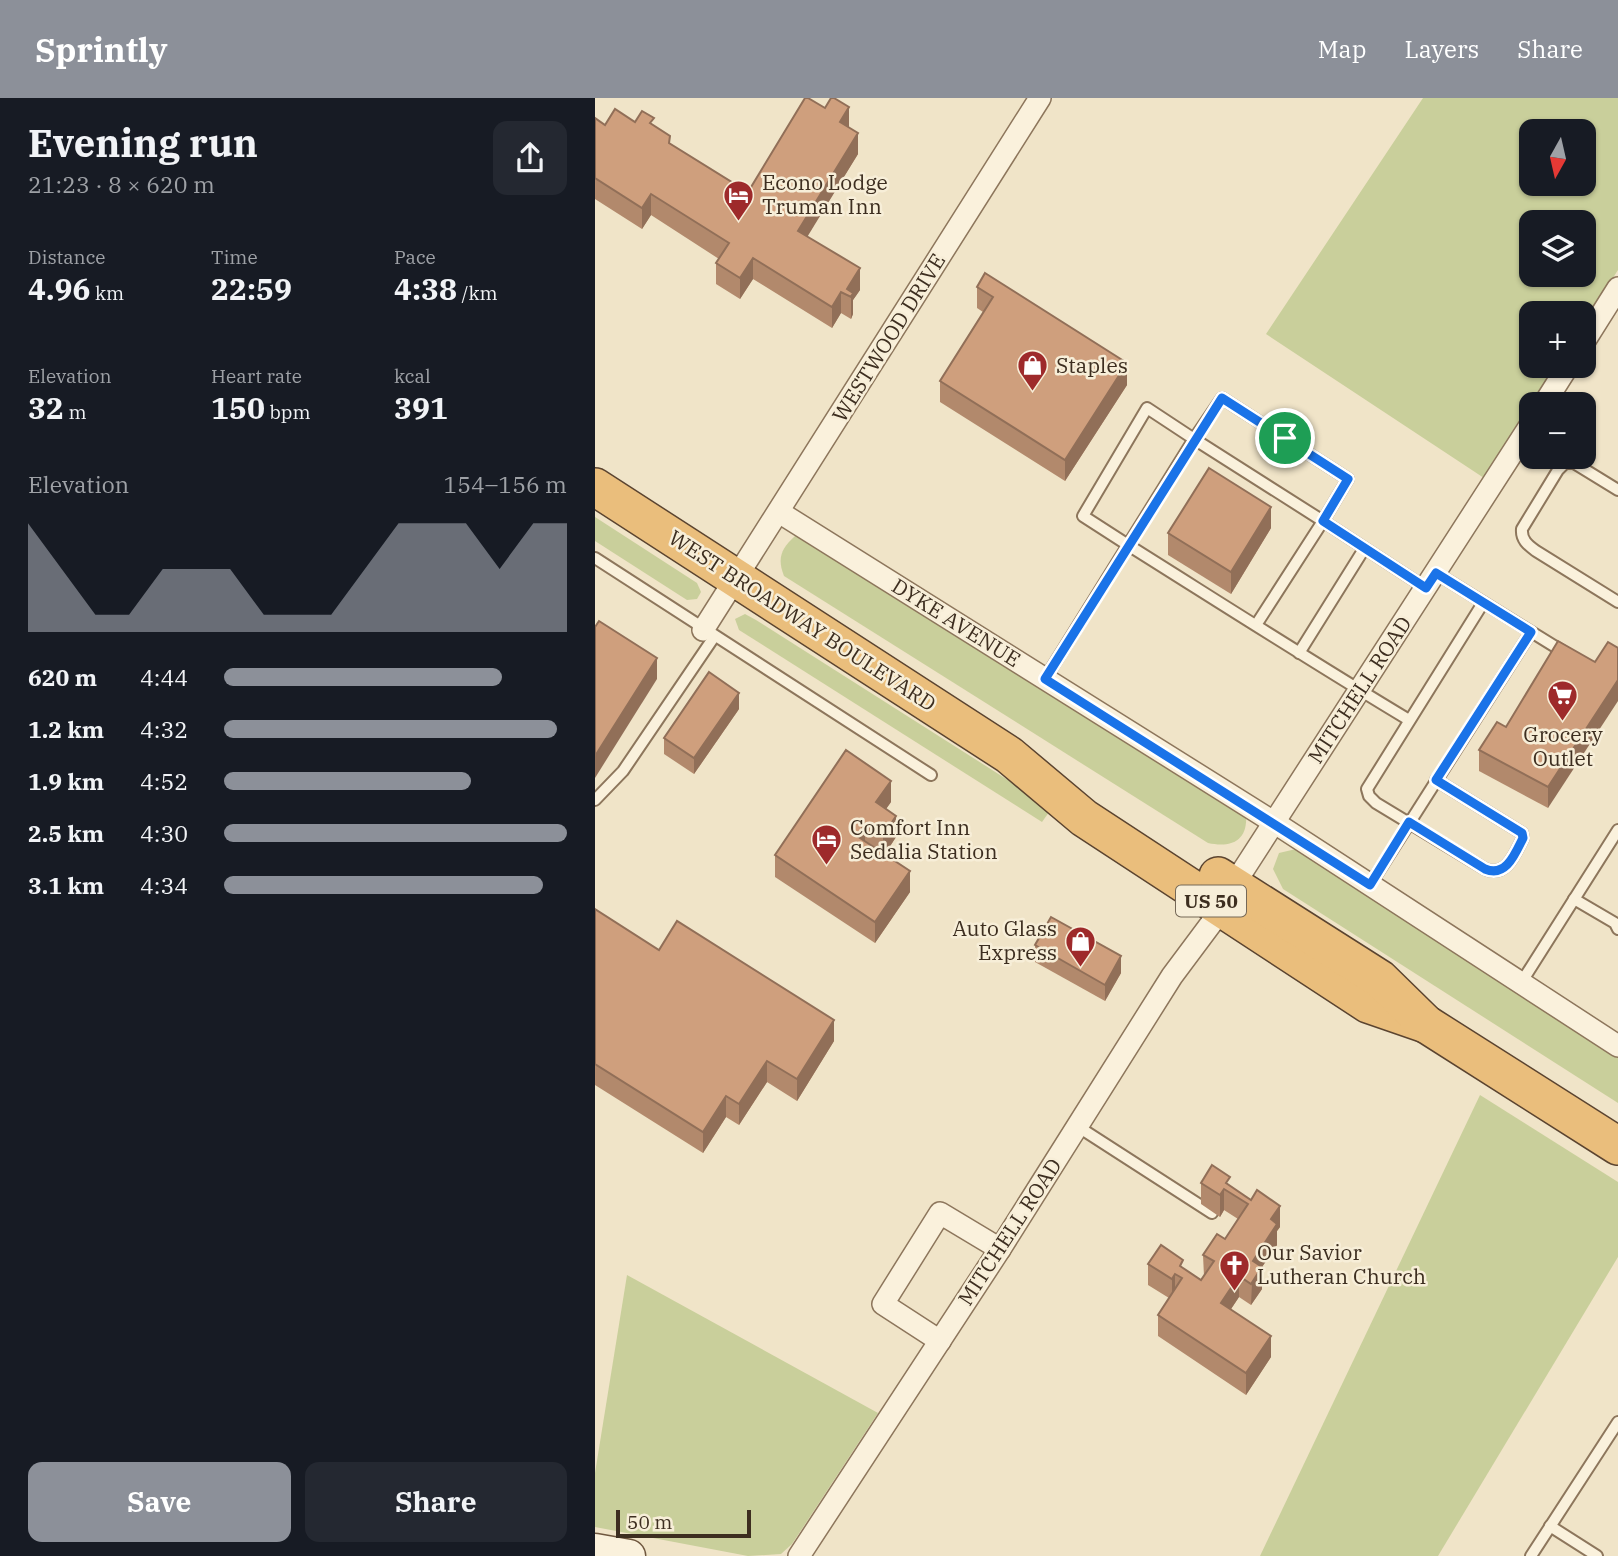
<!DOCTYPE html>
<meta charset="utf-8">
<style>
:root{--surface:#171b24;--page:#242831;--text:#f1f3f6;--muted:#9ea1a6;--accent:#8c9099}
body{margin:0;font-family:"IBM Plex Serif",serif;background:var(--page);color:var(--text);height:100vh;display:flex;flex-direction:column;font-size:26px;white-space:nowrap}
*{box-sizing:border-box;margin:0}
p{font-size:23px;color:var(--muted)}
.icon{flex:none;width:38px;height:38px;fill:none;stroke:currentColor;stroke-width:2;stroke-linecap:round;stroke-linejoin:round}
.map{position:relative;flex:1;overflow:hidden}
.details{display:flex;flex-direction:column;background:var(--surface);width:595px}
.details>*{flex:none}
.needle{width:46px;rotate:188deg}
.buttons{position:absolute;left:924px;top:21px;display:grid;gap:14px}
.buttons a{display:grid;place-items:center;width:77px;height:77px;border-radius:14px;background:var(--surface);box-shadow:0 2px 5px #0004;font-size:35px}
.scale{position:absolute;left:21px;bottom:18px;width:135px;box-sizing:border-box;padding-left:7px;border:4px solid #3d2e20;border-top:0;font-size:19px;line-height:24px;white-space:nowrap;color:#3d2e20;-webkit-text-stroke:5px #f7eed8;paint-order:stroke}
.pin{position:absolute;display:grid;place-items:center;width:60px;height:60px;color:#fff;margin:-30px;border:4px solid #fff;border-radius:50%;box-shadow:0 2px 7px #0007}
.round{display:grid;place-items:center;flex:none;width:74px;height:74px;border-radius:14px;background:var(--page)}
.headline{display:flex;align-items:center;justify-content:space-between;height:119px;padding:0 28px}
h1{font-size:38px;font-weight:700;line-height:52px}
.figures{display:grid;grid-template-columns:repeat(3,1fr);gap:10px;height:119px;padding:7px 28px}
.figures div{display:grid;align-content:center}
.figures b{font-size:30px;font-weight:700}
.figures small{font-size:19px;font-weight:400}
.figures p{font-size:19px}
.chart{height:196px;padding:14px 28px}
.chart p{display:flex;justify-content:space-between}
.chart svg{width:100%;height:126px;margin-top:7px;fill:var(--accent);opacity:.7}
.primary-button{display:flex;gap:14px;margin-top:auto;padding:14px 28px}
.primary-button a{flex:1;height:80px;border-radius:14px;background:var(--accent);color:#fff;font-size:28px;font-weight:700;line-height:80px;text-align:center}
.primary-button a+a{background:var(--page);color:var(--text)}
ul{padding:0 28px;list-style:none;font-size:23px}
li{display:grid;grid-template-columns:112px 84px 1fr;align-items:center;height:52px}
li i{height:18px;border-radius:9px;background:var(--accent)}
header{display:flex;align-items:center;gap:42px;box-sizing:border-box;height:98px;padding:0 35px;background:var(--accent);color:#fff}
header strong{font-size:33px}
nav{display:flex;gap:38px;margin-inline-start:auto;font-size:24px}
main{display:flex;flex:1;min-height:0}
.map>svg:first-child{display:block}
.green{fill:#c9cf9b;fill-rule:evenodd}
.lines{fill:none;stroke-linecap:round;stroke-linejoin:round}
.service-casing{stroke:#8d765c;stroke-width:14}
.minor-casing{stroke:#8d765c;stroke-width:24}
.secondary-casing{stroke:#6f573f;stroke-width:35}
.trunk-casing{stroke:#5b4430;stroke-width:40}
.service{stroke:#faf1dc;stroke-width:10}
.minor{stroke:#faf1dc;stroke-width:21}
.secondary{stroke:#faf1dc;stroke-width:32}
.trunk{stroke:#eabe7c;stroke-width:37}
.wall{fill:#b2896c}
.shaded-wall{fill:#916f58}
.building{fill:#cf9f7d;stroke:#916f58;stroke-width:2}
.route-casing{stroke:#fff;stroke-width:14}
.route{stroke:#1a73e8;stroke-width:9}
.labels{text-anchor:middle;stroke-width:5;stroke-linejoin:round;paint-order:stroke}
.shield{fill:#f7eed8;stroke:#756857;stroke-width:2}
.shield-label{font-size:19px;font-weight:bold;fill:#3d2e20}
.poi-label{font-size:21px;fill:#3d2e20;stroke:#f7eed8;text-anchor:start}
.street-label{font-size:21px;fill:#3d2e20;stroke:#f7eed8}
</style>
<header>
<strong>Sprintly</strong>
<nav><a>Map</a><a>Layers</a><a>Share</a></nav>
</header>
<main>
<section class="details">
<div class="headline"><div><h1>Evening run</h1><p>21:23 · 8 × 620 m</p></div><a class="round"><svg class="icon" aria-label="share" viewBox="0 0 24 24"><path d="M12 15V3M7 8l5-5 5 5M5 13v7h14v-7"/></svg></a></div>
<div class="figures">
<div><p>Distance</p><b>4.96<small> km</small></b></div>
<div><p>Time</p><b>22:59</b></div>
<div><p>Pace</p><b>4:38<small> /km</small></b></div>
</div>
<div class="figures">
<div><p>Elevation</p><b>32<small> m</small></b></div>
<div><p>Heart rate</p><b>150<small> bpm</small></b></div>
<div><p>kcal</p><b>391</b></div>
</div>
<div class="chart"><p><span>Elevation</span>154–156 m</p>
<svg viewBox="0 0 160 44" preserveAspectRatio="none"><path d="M0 44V6L10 22L20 38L30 38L40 22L50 22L60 22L70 38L80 38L90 38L100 22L110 6L120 6L130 6L140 22L150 6L160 6V44z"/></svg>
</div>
<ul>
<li><b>620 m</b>4:44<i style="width:81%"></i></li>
<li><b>1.2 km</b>4:32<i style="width:97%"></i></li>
<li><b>1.9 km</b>4:52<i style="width:72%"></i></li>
<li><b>2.5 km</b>4:30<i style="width:100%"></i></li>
<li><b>3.1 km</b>4:34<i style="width:93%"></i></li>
</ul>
<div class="primary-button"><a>Save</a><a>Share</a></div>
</section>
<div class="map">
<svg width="1023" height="1458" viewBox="0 0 1023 1458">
<rect width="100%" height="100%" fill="#f0e4c8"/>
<!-- green -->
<g class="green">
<path d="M828,0h195v172l-34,53v-10h-53v53h25l-72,112 -218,-144zM936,33h53v53h-53zM936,124h53v53h-53z"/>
<path d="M0,419l102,66 4,9 -4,7 -10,1 -92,-59z"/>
<path d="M200,438l19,2 432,277c2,26 -15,33 -38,28l-424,-267c-7,-18 -3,-27 11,-40z"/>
<path d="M150,516l11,6 296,188 -10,14 -303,-192 -4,-11z"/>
<path d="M701,751l322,202v52l-335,-214 -10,-20 6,-16z"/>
<path d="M885,997l138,87v75l-180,299h-178z"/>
<path d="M32,1177l251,138 -86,131 -11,10 -33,2 -153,-29v-54z"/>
</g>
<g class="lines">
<defs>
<g id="service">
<path d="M1023,392l-44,-27h-9l-7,7 -36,59c-1,11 6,16 14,22l82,51"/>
<path d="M0,460l336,217"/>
<path d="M841,475l131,81"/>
<path d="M661,527l67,-104 -129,-82 -66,106c94,59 186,118 281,175"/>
<path d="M704,555l65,-104"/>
<path d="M450,581l83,-134 -45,-29 64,-108 47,31 28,-41 126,81 -25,42 103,67"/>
<path d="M841,682l86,53 1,5c-8,16 -17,40 -38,31l-109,-66 -7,-7 -2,-7 116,-186"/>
<path d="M0,702l28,-29 91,-134"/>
<path d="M775,787l161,-253"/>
<path d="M979,801l41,24 3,6"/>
<path d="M926,885l97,-153"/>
<path d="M482,1028l135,87"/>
<path d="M955,1428l47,30"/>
<path d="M936,1458l87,-134"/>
</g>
<g id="minor">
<path d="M989,244l34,-54"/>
<path d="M949,306l24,-38"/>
<path d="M184,414l496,311 343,223"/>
<path d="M108,532l337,-532"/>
<path d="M638,788l298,-462"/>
<path d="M345,1243l-57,-37 57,-91 60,36"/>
<path d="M204,1458l201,-307 172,-273 50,-67"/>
</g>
<path id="secondary" d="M0,1452l34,6"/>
<g id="trunk">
<path d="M0,389l414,268 75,63 284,186 58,20"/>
<path d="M623,778l162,103 46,45 192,122"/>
</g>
</defs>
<!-- service casing -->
<use href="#service" class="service-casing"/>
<!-- minor casing -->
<use href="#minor" class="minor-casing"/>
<!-- secondary casing -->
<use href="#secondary" class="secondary-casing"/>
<!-- trunk casing -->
<use href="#trunk" class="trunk-casing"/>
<!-- service -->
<use href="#service" class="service"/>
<!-- minor -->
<use href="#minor" class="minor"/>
<!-- secondary -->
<use href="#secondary" class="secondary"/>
<!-- trunk -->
<use href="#trunk" class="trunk"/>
</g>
<!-- wall -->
<g class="wall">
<path d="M0,20l10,7 30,-3 19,4 16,18 78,48 101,-64 9,26 -51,82 53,54 -7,10v14l-2,5 -10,-6 -9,15 -79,-49 -13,20 -24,-15v-21l3,-4 -68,-44 -9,14 -47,-30z"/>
<path d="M382,189l150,98 -62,96 -125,-79v-21l43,-69 -6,-4z"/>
<path d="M676,430l-40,66 -63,-39v-22z"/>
<path d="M1000,564l-47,146 -69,-37v-21l27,-23z"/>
<path d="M144,611l-45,65 -30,-20v-16z"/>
<path d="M296,704l-5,7 10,28 -11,17 25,38 -35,51 -100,-66v-22z"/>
<path d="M0,811l64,41 175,91 -37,60 -30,-19 -28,43 -13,-8 -23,36 -108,-68z"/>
<path d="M440,847l86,28 -16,28 -70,-39z"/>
<path d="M606,1085l29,3 50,41 -3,4v14l-15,22v22l-11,16 -12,-8 -8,12 40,48 -25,38 -88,-59v-21l11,-17 -21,-13v-21l35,4 18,12 3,-4 -1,-21 22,-16 13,-20 -14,-9 -4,7 -19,-13z"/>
</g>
<!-- shaded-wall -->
<g class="shaded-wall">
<path d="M254,9v21l-9,-6z"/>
<path d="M263,35v21l-60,98v-21z"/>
<path d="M56,96v21l-9,14v-21z"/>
<path d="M158,160v21l-13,20v-21z"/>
<path d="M265,170v22l-7,10v14l-2,5v-22l-4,-8z"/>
<path d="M246,194v21l-9,15v-21z"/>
<path d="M532,265v22l-62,96v-21z"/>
<path d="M676,409v21l-40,66v-22z"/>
<path d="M62,560v21l-62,99v-22z"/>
<path d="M1023,582v21l-70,107v-21z"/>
<path d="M144,595v16l-45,65v-16z"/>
<path d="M296,683v21l-15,21v-21z"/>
<path d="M301,718v21l-13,20v-21z"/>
<path d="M270,726v21l-8,-9z"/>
<path d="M315,773v21l-35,51v-21z"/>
<path d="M526,858v17l-16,28v-16z"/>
<path d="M239,922v21l-37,60v-22z"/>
<path d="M172,963v21l-28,43v-21z"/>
<path d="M131,998v21l-23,36v-21z"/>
<path d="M629,1091v21l-4,7v-22z"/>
<path d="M685,1108v21l-3,4v14l-15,22v22l-11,16 2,-44 18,-42z"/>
<path d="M580,1176v21l-3,5v-21z"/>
<path d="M644,1178v21l-18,27v-21z"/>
<path d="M676,1238v21l-25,38v-22z"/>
</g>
<!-- building -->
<g class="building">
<path d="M210,0h3l17,10 6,-10h3l15,9 -9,15 18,11 -60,98 62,37 -13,21 6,4 -2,4 -10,-5 -9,15 -79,-49 -13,20 -24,-15 13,-20 -78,-49 -9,14 -47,-30v-60l10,7 10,-16 20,13 7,-11 12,7 -4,5 20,13 -1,7 79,49z"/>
<path d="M390,175l142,90 -62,97 -125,-79 53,-84 -16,-10z"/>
<path d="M614,370l62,39 -40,65 -63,-39z"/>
<path d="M4,523l58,37 -62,98v-129z"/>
<path d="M963,543l37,21 13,-20 10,6v32l-70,107 -69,-37 18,-28 9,5z"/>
<path d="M114,574l30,21 -45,65 -30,-20z"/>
<path d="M251,652l45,31 -15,21 20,14 -13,20 -18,-12 -8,12 53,35 -35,51 -100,-67z"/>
<path d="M0,811l64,41 18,-29 157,99 -37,59 -30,-18 -28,43 -13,-8 -23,36 -108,-68z"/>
<path d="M456,819l70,39 -16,29 -70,-40z"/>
<path d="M617,1067l18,12 -4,6 25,17 6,-10 23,16 -9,13 6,5 -24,37 9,6 -11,17 -12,-8 -18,27 50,33 -25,37 -88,-58 24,-37 -7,-4 -3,5 -24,-15 13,-19 22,15 -3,6 21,14 13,-19 -11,-6 14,-21 8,5 23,-35 -24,-15 -4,6 -19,-12z"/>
</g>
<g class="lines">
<defs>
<path id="route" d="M627,300l126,81 -25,42 103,67 10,-15 95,59 -95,148 86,53 1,5c-8,16 -17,40 -38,31l-76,-47 -39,63 -325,-206z"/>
</defs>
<!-- route casing -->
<use href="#route" class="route-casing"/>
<!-- route -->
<use href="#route" class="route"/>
</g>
<!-- icons -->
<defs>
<symbol id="hotel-pin" viewBox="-11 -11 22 30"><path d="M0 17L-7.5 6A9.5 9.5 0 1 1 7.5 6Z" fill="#9e2a2b" stroke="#f7eed8"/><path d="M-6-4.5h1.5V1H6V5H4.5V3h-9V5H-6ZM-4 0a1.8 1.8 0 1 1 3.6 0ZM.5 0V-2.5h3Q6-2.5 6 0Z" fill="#fff"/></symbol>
<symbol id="shop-pin" viewBox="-11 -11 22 30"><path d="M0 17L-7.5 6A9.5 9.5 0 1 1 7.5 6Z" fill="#9e2a2b" stroke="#f7eed8"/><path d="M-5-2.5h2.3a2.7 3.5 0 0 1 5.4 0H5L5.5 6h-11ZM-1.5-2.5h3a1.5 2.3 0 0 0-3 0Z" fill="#fff"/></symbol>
<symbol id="supermarket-pin" viewBox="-11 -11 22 30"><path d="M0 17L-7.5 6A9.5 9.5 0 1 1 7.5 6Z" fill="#9e2a2b" stroke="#f7eed8"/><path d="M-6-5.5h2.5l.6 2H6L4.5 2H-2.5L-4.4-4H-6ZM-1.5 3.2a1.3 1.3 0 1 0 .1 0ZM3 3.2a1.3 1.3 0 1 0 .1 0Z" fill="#fff"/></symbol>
<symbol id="church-pin" viewBox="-11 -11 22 30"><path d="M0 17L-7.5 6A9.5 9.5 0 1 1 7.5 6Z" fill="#9e2a2b" stroke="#f7eed8"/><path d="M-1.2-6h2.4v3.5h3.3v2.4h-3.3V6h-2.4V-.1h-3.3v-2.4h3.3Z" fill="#fff"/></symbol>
</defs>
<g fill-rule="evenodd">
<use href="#hotel-pin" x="126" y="80" width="35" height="47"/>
<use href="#shop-pin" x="420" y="250" width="35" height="47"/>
<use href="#supermarket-pin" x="950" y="580" width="35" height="47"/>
<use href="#hotel-pin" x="214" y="724" width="35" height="47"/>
<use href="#shop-pin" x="468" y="826" width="35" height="47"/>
<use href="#church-pin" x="622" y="1150" width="35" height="47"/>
</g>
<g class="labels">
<!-- shield labels -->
<rect class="shield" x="581" y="787.5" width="70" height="31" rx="5"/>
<g class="shield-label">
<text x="616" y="810">US 50</text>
</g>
<!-- poi labels -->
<g class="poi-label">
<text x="167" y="92">Econo Lodge<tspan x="167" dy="24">Truman Inn</tspan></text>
<text x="461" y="275">Staples</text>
<text x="968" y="644" text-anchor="middle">Grocery<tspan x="968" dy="24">Outlet</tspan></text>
<text x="255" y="737">Comfort Inn<tspan x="255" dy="24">Sedalia Station</tspan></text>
<text x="462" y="838" text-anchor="end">Auto Glass<tspan x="462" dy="24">Express</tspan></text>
<text x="662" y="1162">Our Savior<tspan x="662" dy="24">Lutheran Church</tspan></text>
</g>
<!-- street labels -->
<g class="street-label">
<text transform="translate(294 240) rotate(-58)" y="7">WESTWOOD DRIVE</text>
<text transform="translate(207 523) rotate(33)" y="7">WEST BROADWAY BOULEVARD</text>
<text transform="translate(361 525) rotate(32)" y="7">DYKE AVENUE</text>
<text transform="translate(765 592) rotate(-57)" y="7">MITCHELL ROAD</text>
<text transform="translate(415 1134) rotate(-57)" y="7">MITCHELL ROAD</text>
</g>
</g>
</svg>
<div class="buttons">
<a><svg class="needle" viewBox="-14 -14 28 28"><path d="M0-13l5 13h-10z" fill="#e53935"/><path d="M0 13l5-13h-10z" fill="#9ea1a6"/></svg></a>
<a><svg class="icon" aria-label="layers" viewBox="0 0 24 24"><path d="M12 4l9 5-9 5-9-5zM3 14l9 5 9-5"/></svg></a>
<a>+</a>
<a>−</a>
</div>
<div class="scale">50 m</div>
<div class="pin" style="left:690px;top:340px;background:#1e9e55"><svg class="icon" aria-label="arrive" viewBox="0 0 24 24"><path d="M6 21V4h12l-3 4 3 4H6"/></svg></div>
</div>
</main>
